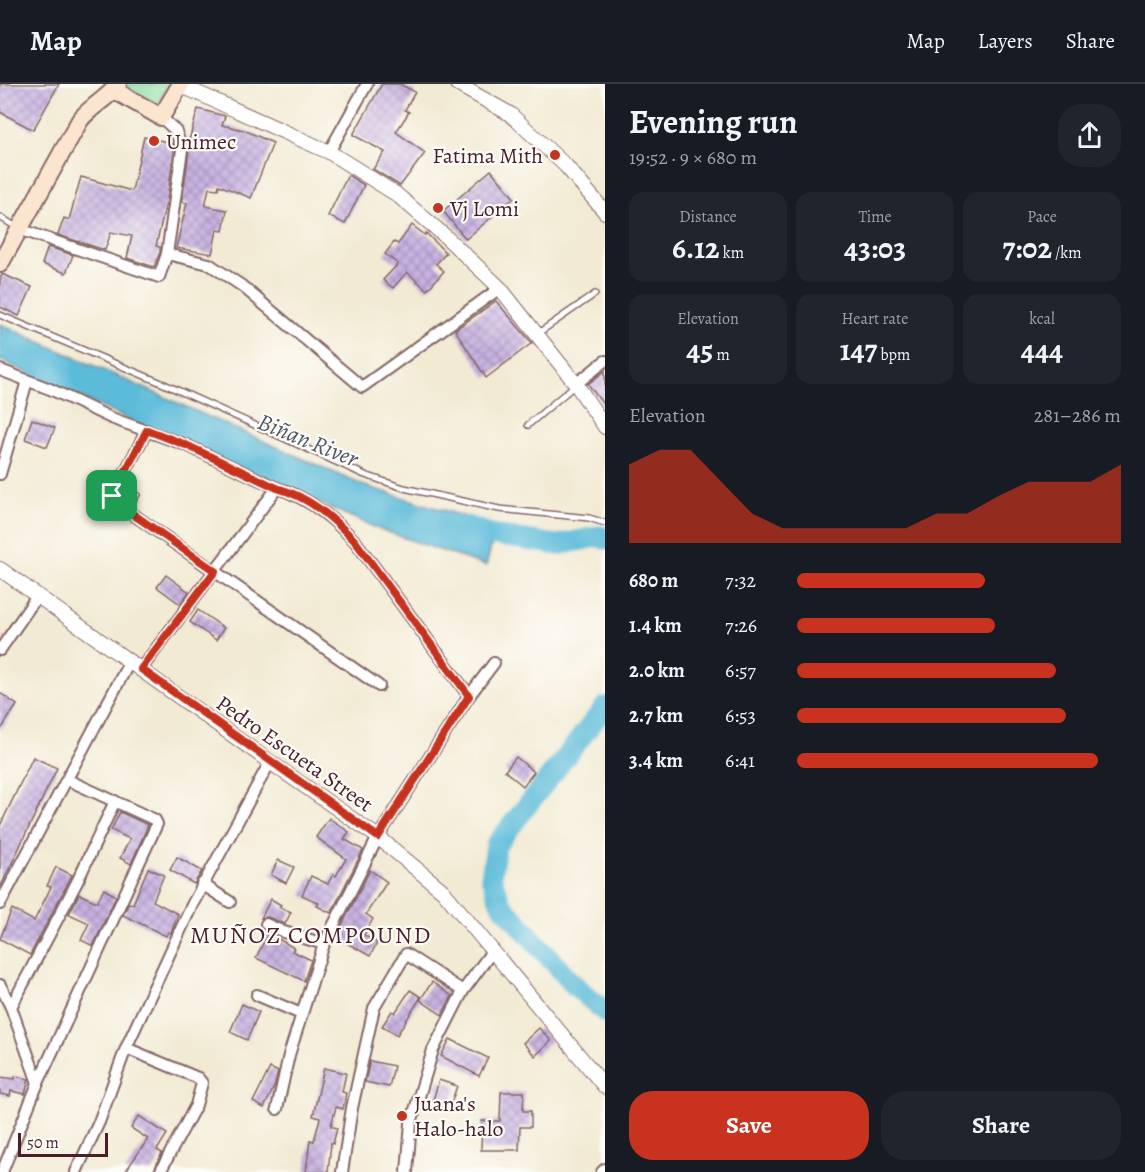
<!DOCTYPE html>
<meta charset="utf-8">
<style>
:root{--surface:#171b24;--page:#20242c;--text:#f1f3f6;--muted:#9ea1a6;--line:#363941;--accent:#c8321e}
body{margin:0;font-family:Alegreya,serif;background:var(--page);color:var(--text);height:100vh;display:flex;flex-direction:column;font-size:22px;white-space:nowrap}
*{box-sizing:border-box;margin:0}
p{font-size:20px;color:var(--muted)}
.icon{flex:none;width:33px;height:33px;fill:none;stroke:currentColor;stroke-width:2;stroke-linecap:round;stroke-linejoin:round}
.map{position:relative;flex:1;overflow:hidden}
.sheet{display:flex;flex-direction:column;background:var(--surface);width:540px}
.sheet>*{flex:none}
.scale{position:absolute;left:18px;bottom:15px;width:90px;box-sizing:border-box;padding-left:6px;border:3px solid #4a1f2b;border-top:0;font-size:16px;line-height:21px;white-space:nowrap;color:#4a1f2b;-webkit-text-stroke:4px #fdfcf7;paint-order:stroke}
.pin{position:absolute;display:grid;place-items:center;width:51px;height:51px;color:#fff;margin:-26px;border-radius:12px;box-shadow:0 3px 9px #0006}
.round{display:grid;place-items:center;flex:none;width:63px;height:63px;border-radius:24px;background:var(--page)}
.summary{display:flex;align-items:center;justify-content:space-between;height:102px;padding:0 24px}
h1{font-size:33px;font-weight:700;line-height:45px}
.stats{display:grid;grid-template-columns:repeat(3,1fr);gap:9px;height:102px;padding:6px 24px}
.stats div{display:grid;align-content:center;border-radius:15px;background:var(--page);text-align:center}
.stats b{font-size:30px;font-weight:700}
.stats small{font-size:16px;font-weight:400}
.stats p{font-size:16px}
.chart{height:168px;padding:12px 24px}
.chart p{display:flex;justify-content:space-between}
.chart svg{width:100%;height:108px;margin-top:6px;fill:var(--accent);opacity:.7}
.cta{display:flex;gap:12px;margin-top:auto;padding:12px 24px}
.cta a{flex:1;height:69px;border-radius:24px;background:var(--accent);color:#fff;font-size:24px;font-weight:700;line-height:69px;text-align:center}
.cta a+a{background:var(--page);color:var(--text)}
ul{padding:0 24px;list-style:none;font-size:20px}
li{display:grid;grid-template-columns:96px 72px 1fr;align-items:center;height:45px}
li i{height:15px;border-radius:8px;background:var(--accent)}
header{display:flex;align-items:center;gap:36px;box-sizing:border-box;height:84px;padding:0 30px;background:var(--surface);border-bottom:2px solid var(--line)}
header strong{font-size:28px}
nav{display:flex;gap:33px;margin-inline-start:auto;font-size:21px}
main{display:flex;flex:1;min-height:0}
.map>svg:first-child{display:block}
.green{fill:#87dca0;stroke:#687e66;stroke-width:1.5}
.water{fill:#5bbbd9;stroke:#526d82;stroke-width:1.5}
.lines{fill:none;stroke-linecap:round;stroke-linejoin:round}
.river{stroke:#5bbbd9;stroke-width:21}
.building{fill:url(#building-cross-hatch)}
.service-casing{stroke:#856666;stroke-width:8}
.minor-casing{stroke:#856666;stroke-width:14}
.tertiary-casing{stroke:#856666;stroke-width:16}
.secondary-casing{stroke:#856666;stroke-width:20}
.service{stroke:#fff;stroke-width:5}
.minor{stroke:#fff;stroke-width:10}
.tertiary{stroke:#fff;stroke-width:14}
.secondary{stroke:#fce5cf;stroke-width:16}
.route-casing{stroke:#fff;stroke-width:12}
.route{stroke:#c8321e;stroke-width:8}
.poi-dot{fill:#c8321e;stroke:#fdfcf7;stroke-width:2}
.labels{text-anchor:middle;stroke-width:4.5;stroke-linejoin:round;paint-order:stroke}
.poi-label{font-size:22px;fill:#4a1f2b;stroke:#fdfcf7;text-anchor:start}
.street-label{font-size:22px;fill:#4a1f2b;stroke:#fdfcf7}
.water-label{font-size:24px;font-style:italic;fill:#505668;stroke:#fdfcf7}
.neighbourhood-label{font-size:24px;letter-spacing:1.5px;fill:#4a1f2b;stroke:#fdfcf7}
</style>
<header>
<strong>Map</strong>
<nav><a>Map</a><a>Layers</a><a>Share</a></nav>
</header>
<main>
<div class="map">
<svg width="605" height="1088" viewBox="0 0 605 1088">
<defs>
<pattern id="building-cross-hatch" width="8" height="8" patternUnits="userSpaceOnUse" patternTransform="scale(1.5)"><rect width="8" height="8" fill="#c8b3e2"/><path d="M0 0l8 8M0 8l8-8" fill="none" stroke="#a491b7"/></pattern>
</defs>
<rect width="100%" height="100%" fill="#fdfcf7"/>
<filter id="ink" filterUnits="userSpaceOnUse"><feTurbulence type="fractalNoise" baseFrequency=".0167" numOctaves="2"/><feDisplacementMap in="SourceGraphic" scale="12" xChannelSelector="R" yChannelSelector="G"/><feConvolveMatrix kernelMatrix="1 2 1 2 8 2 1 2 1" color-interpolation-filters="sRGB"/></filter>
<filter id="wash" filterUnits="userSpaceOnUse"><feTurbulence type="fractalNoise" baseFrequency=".008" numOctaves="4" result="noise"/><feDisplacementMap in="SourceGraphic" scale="24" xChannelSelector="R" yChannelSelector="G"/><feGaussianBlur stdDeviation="1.35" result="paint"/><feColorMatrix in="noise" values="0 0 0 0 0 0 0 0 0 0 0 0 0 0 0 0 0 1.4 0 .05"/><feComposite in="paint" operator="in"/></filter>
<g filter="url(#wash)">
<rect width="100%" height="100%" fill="#f2ead3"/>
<!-- green -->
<path class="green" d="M129,0h40l-13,21 -29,-17z"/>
<!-- water -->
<path class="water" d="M0,240l362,161 140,43 -8,7 -8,31 -107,-37 -245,-107 -134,-62z"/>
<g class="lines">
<!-- river -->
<g class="river">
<path d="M467,442l27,9 64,10 42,-9 5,3"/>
<path d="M605,623l-109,138 -5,32 10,27 73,81 31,27"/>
</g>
</g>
<g id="blocks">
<!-- building -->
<g class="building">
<path d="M0,0h59l-26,46 -33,-18z"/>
<path d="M382,0h18l15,8 -10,18 4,2 -13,20 29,21 -25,33 -27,-17 12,-17 -32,-17z"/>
<path d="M198,25l27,7 -3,9 22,5 29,13 -22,55 -32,-13 -1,4 -9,-1 -4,18 22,4 -4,21 -6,-1 -5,24 -36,-6 11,-45 -5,-1 7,-51 -1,-7z"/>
<path d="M144,53l28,6 2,8 -7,48 -11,47 4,1v5l-6,15 -27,-9 5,-22 -21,-4 -6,18 -47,-15 6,-17 5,2 12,-43 51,14z"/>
<path d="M491,86l23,28 -48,41 -23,-28z"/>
<path d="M348,91l16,10 -19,39 -17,-8z"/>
<path d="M412,141l13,10 1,-2 20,20 -10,11 8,7 -17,19 -20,-18 -14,16 -10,-8 15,-16 -13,-10 9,-12 4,2z"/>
<path d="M48,163l25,8 -7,18 -24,-9z"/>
<path d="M2,190l30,13 -13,29 -19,-9v-27z"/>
<path d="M496,217l36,42 -46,35 -31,-48z"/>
<path d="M605,287v36l-17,-23z"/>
<path d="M32,335l23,9 -8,19 -22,-8z"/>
<path d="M107,387l8,5 -9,17 -9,-5z"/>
<path d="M127,401l14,9 -7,12 -13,-9z"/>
<path d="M166,491l23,17 -9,12 -23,-17z"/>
<path d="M198,526l26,18 -8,12 -26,-18z"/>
<path d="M0,609l17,12 -17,26z"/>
<path d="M33,673l24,11 -57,120v-62z"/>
<path d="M516,673l18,15 -11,14 -18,-15z"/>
<path d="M120,728l28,13 -17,39 -11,-6 10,-19 -19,-9z"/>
<path d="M329,734l20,14 -5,7 19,11 -32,63 -14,-7 2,-3 -17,-8 9,-19 17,8 5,-10 3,2 10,-17 -30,-22z"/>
<path d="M177,773l25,14 -8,13 -24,-14z"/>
<path d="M278,776l16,7 -8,16 -15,-8z"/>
<path d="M56,783l16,8 -42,80 -30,-16 12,-30 22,12 17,-34 -4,-1z"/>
<path d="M148,784l16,7 -11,26 25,13 -7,19 -3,-1 -2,4 -43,-21 6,-12 4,1z"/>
<path d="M370,786l17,12 -21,32 7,5 -9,16 13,8 -7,13 -34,-19z"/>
<path d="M104,805l12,7 -23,50 -12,-6 8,-17 -20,-9 10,-20 18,8z"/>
<path d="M271,815l10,6 -2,2 12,5 -6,12 -17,-7 -7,1z"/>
<path d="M268,849l26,15 -2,3 19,9 -7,21 -48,-23z"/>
<path d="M432,898l20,14 -10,19 -22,-15z"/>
<path d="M410,906l11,7 -24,38 -15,-9 10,-15 3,2z"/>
<path d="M242,920l17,8 -12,28 -17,-8z"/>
<path d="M539,944l12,13 -16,15 -12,-13z"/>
<path d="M450,955l38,19 -9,18 -38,-20z"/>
<path d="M370,977l24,5 -5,21 -24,-5z"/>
<path d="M270,984l8,4 -4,15 -10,21 -11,-6z"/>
<path d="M324,984l22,5 -4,19 4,1 -3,16 -7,-2 -5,19 6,2 -4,16 -2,-1 -3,29h-22l4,-32 4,1 6,-23 -7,-2z"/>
<path d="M15,992l14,3 -4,15 -14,-3 -1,5 -10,-2v-17l15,2z"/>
<path d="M439,996l18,6 -7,20 -17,-6z"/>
<path d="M501,1008h23l-1,19h8v16h-11l-1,23h-38l1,-29h18z"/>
<path d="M139,1032l28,18 -10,16 5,3 -9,19h-28l23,-33 -17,-11z"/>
</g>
</g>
</g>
<g filter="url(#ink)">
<use href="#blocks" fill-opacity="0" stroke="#856666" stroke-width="1.5"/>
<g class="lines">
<defs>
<g id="service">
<path d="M0,133l18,11"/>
<path d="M0,231l164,69 201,91 39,13 95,21 90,9 16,5"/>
<path d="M537,250l58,-40"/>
<path d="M528,341l47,-40"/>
</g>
<g id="minor">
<path d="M329,68l38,-68"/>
<path d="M19,145l140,48 8,-23 15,-104 -6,-19 -15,-14"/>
<path d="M167,170l42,10 33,22 120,101 138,-99"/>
<path d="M0,286l50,19 61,29 75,27 91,43c31,9 56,30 78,53l114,155 -91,141 -54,107 -35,111 -12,54"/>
<path d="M576,300l29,-23"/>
<path d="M147,346l-36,69 268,187"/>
<path d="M0,390l27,-93"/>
<path d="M0,566l38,-55"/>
<path d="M141,585l136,-181"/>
<path d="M469,612l25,-33"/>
<path d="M202,800l28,18"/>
<path d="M0,820l130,-243"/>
<path d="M266,840l18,8 40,12"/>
<path d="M0,901l11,22 27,76"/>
<path d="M257,911l44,19"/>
<path d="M11,923l66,-125 38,-81"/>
<path d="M126,964l72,30 4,5 -6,22 -36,67"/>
<path d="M2,1088l36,-89 119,-259 -2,-4 -4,-2 -83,-38"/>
<path d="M76,1088l23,-50 27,-74 66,-143 78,-143"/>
<path d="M342,1088l10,-64 22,-100 32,-54 57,37"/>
<path d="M407,1088l4,-49 22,-73 30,-59 30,-41"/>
<path d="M602,1088l3,-3"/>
</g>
<g id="tertiary">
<path d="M457,0l53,30 56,52 39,46"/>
<path d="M180,1l149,67 67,42 49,42 55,52 76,96 29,43"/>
<path d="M0,485l270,193 108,75 65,54 162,196"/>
</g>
<g id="secondary">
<path d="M114,6l47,27 20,-33"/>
<path d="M0,180l80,-144c11,-14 30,-23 38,-36"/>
</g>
</defs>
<!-- service casing -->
<use href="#service" class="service-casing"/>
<!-- minor casing -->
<use href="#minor" class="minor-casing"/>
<!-- tertiary casing -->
<use href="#tertiary" class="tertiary-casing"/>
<!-- secondary casing -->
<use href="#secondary" class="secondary-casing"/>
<!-- service -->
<use href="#service" class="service"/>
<!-- minor -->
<use href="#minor" class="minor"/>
<!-- tertiary -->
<use href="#tertiary" class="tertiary"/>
<!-- secondary -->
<use href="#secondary" class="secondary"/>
</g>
</g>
<g class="lines" filter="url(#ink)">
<defs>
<path id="route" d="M147,346l39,15 91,43c32,9 56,30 78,53l114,155 -91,141 -237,-168 74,-98 -104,-72z"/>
</defs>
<!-- route casing -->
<use href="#route" class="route-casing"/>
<!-- route -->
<use href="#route" class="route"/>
</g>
<!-- markers -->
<g class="poi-dot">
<circle cx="154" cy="57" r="6"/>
<circle cx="555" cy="71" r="6"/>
<circle cx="438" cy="124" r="6"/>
<circle cx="402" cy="1032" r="6"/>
</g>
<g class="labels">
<!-- poi labels -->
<g class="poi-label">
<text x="166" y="65">Unimec</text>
<text x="543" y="79" text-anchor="end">Fatima Mith</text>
<text x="450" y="132">Vj Lomi</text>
<text x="414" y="1027">Juana's<tspan x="414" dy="25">Halo-halo</tspan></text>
</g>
<!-- street labels -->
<g class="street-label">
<text transform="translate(295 669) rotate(35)" y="8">Pedro Escueta Street</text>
</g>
<!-- water labels -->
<g class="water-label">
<text transform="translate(308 356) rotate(22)" y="8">Biñan River</text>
</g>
<!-- neighbourhood labels -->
<g class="neighbourhood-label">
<text x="311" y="859">MUÑOZ COMPOUND</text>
</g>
</g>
</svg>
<div class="scale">50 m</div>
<div class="pin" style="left:112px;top:412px;background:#1e9e55"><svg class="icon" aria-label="arrive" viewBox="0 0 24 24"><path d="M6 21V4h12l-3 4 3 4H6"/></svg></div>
</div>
<section class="sheet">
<div class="summary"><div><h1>Evening run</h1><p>19:52 · 9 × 680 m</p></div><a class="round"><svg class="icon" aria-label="share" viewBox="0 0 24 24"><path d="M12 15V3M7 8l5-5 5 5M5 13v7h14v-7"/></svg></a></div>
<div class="stats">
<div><p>Distance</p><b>6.12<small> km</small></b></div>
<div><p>Time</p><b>43:03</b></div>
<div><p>Pace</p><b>7:02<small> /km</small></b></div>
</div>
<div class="stats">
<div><p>Elevation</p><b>45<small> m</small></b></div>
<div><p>Heart rate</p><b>147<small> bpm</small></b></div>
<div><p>kcal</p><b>444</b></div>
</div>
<div class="chart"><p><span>Elevation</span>281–286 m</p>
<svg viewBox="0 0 160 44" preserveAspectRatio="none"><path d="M0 44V12L10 6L20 6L30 19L40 32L50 38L60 38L70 38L80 38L90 38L100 32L110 32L120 25L130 19L140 19L150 19L160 12V44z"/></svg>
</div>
<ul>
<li><b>680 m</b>7:32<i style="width:58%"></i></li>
<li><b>1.4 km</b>7:26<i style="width:61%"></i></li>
<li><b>2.0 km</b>6:57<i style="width:80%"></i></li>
<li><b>2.7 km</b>6:53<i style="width:83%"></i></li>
<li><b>3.4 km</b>6:41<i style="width:93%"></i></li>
</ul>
<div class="cta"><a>Save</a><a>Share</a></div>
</section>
</main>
